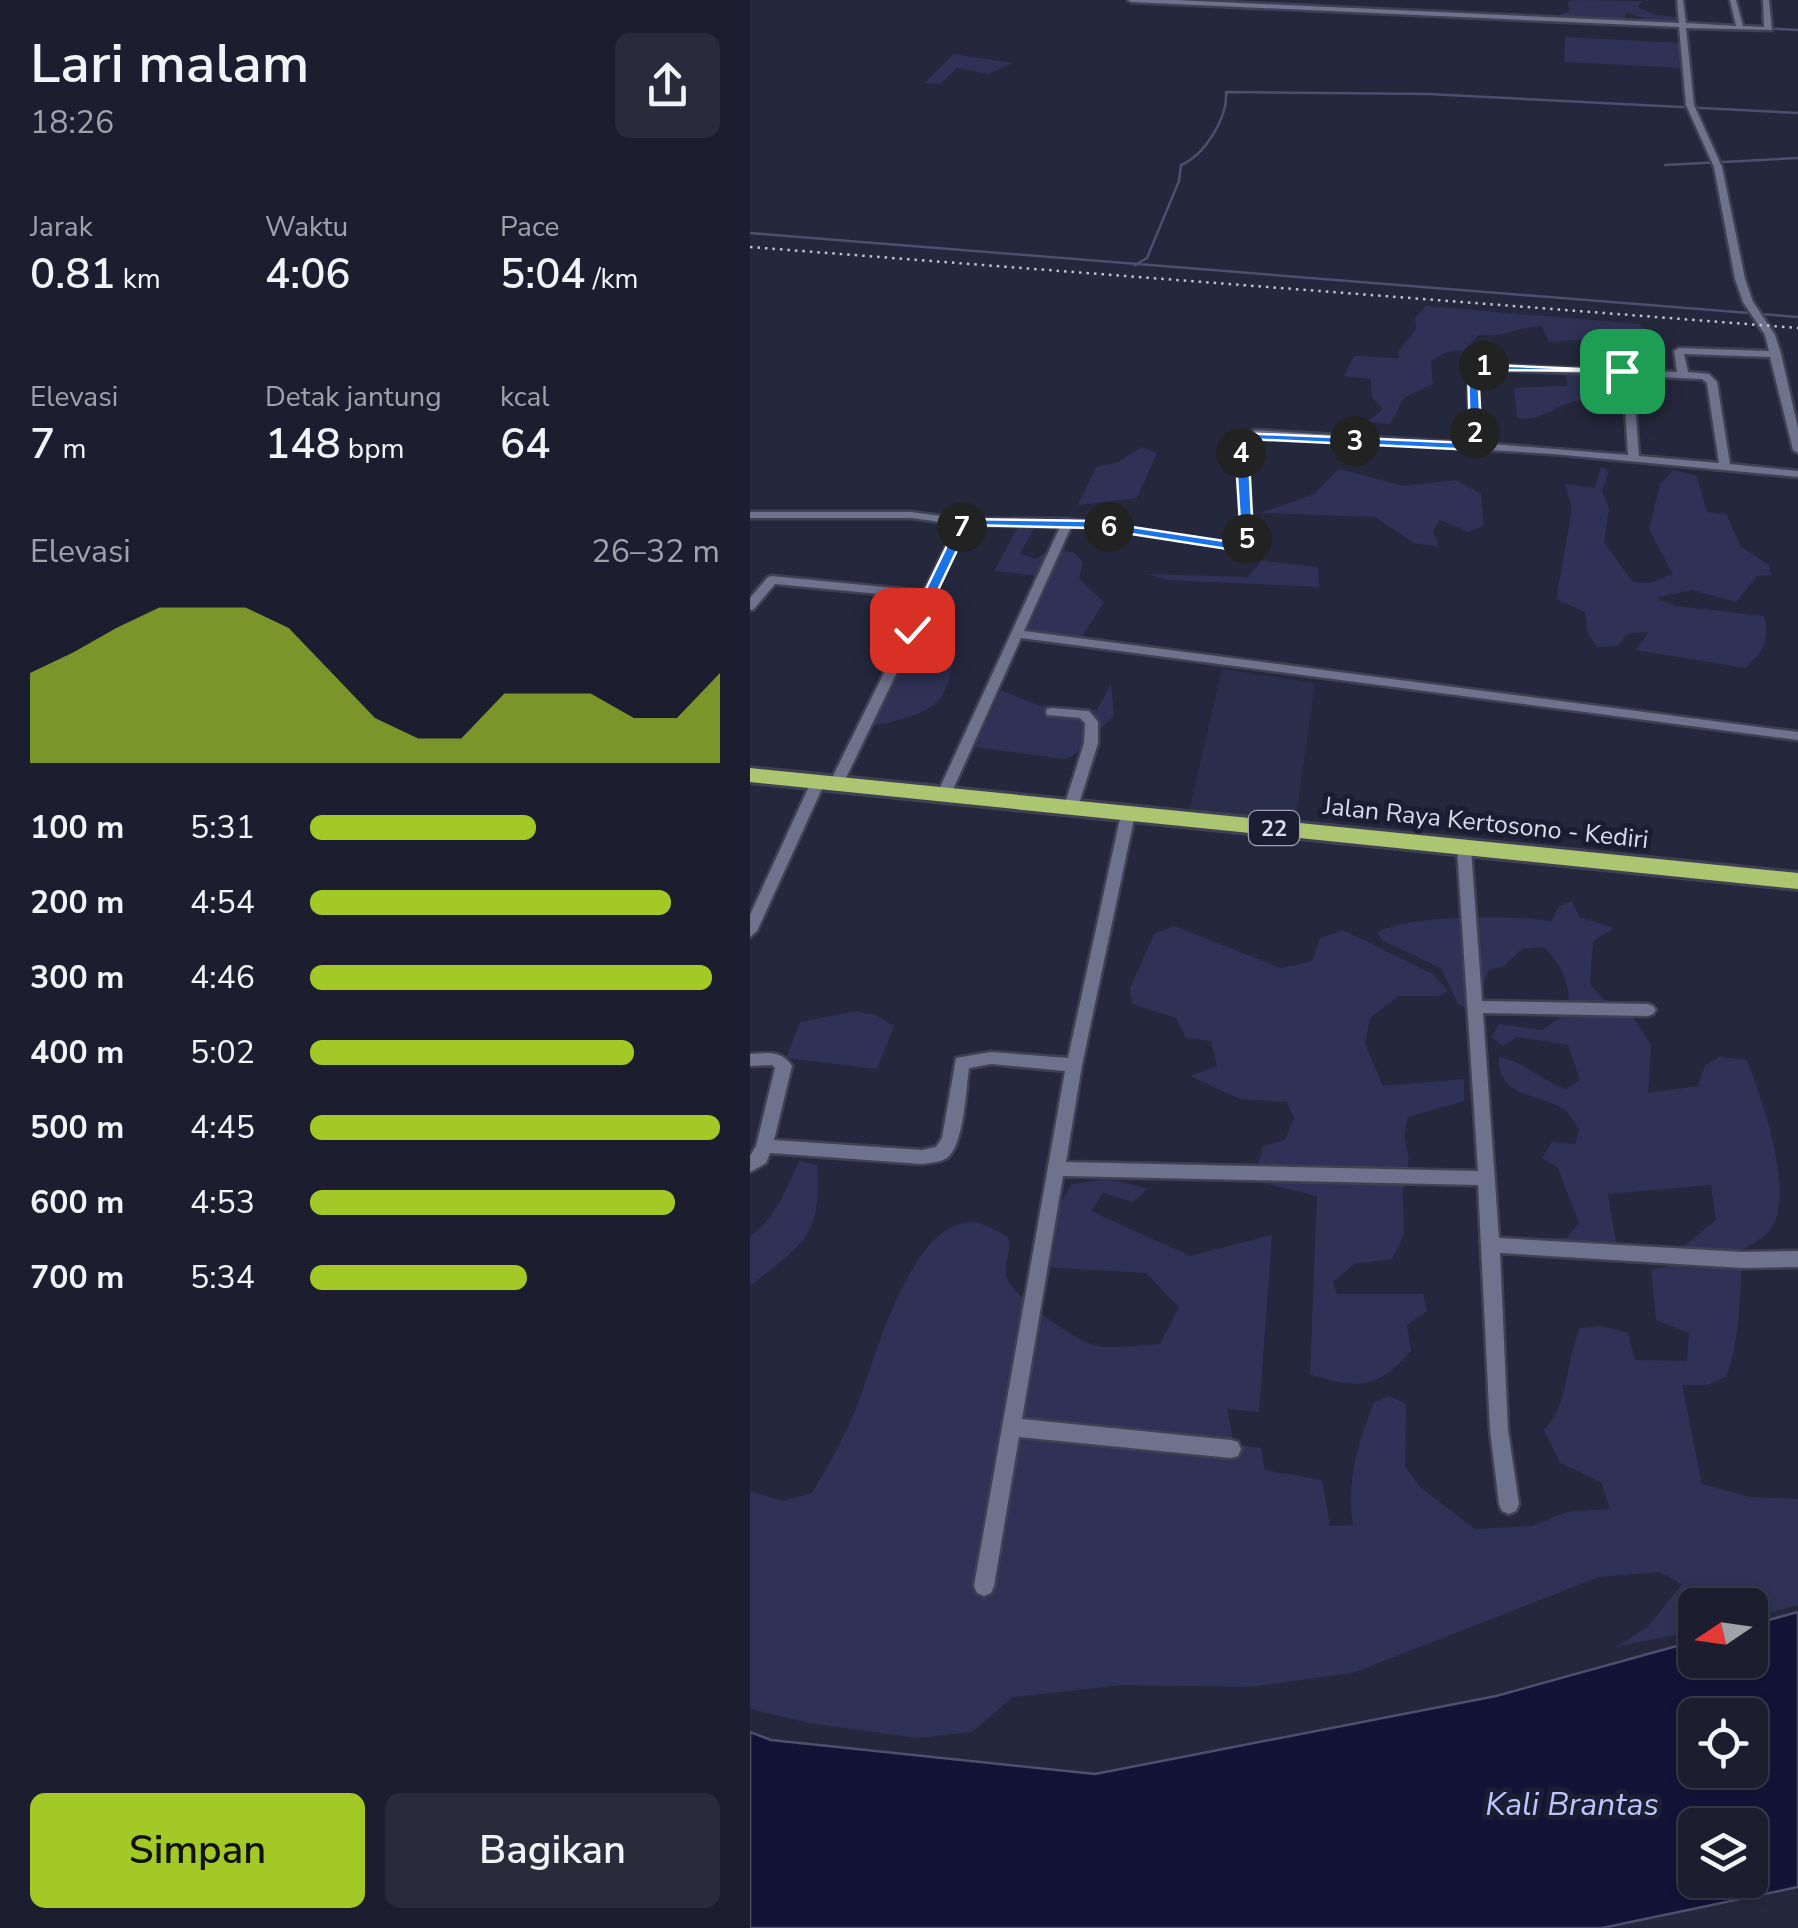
<!DOCTYPE html>
<html lang="id">
<meta charset="utf-8">
<style>
:root{--surface:#1c1d2e;--page:#292a3a;--text:#f1f3f6;--muted:#a0a2aa;--line:#3a3b4a;--accent:#a3c927}
body{margin:0;font-family:"Nunito Sans",sans-serif;background:var(--page);color:var(--text);height:100vh;display:flex;flex-direction:column;font-size:38px;white-space:nowrap}
*{box-sizing:border-box;margin:0}
p{font-size:32px;color:var(--muted)}
.icon{flex:none;width:55px;height:55px;fill:none;stroke:currentColor;stroke-width:2;stroke-linecap:round;stroke-linejoin:round}
.map{position:relative;flex:1;overflow:hidden}
.drawer{display:flex;flex-direction:column;background:var(--surface);width:750px}
.drawer>*{flex:none}
.needle{width:65px;rotate:257deg}
.buttons{position:absolute;left:928px;top:1588px;display:grid;gap:20px}
.buttons a{display:grid;place-items:center;width:90px;height:90px;border-radius:15px;background:var(--surface);box-shadow:0 2px 8px #0004,0 0 0 2px var(--line);font-size:50px}
.pin{position:absolute;display:grid;place-items:center;width:85px;height:85px;color:#fff;margin:-42px;border-radius:20px;box-shadow:0 5px 15px #0006}
.km{position:absolute;width:50px;height:50px;margin:-25px;border-radius:50%;background:#222;color:#fff;font-size:28px;line-height:50px;text-align:center}
.round{display:grid;place-items:center;flex:none;width:105px;height:105px;border-radius:15px;background:var(--page)}
.overview{display:flex;align-items:center;justify-content:space-between;height:170px;padding:0 30px}
h1{font-size:55px;font-weight:600;line-height:75px}
.metrics{display:grid;grid-template-columns:repeat(3,1fr);gap:15px;height:170px;padding:10px 30px}
.metrics div{display:grid;align-content:center}
.metrics b{font-size:42px;font-weight:600}
.metrics small{font-size:28px;font-weight:400}
.metrics p{font-size:28px}
.chart{height:280px;padding:20px 30px}
.chart p{display:flex;justify-content:space-between}
.chart svg{width:100%;height:180px;margin-top:10px;fill:var(--accent);opacity:.7}
.button{display:flex;gap:20px;margin-top:auto;padding:20px 30px}
.button a{flex:1;height:115px;border-radius:15px;background:var(--accent);color:#111;font-size:40px;font-weight:600;line-height:115px;text-align:center}
.button a+a{background:var(--page);color:var(--text)}
ul{padding:0 30px;list-style:none;font-size:32px}
li{display:grid;grid-template-columns:160px 120px 1fr;align-items:center;height:75px}
li i{height:25px;border-radius:12px;background:var(--accent)}
main{display:flex;flex:1;min-height:0}
.map>svg:first-child{display:block}
.built{fill:#2b2e4a}
.green{fill:#2f3256}
.water{fill:#131337;stroke:#4e4f6d;stroke-width:2.5;fill-rule:evenodd}
.lines{fill:none;stroke-linecap:round;stroke-linejoin:round}
.stream{stroke:#4e4f6d;stroke-width:2.5}
.minor-casing{stroke:#3f4153;stroke-width:5}
.highway-casing{stroke:#3f4153;stroke-width:6}
.minor{fill:#6e728c;fill-rule:evenodd}
.highway{fill:#abc570;fill-rule:evenodd}
.rail{stroke:#c0c2d2;stroke-width:2.5;stroke-dasharray:2.5 5;stroke-linecap:butt}
.route{fill:#1a73e8;stroke:#fff;stroke-width:2.5}
.labels{text-anchor:middle;stroke-width:10;stroke-linejoin:round;paint-order:stroke}
.shield{fill:#1b1e33;stroke:#a0a2b3;stroke-width:2.5}
.shield-label{font-size:22px;font-weight:bold;fill:#d9dbea}
.street-label{font-size:25px;fill:#d9dbea;stroke:#1b1e33}
.near-water-label{font-size:32px;font-style:italic;fill:#bdc5fc;stroke:#1b1e33}
</style>
<main>
<section class="drawer">
<div class="overview"><div><h1>Lari malam</h1><p>18:26</p></div><a class="round"><svg class="icon" aria-label="share" viewBox="0 0 24 24"><path d="M12 15V3M7 8l5-5 5 5M5 13v7h14v-7"/></svg></a></div>
<div class="metrics">
<div><p>Jarak</p><b>0.81<small> km</small></b></div>
<div><p>Waktu</p><b>4:06</b></div>
<div><p>Pace</p><b>5:04<small> /km</small></b></div>
</div>
<div class="metrics">
<div><p>Elevasi</p><b>7<small> m</small></b></div>
<div><p>Detak jantung</p><b>148<small> bpm</small></b></div>
<div><p>kcal</p><b>64</b></div>
</div>
<div class="chart"><p><span>Elevasi</span>26–32 m</p>
<svg viewBox="0 0 160 44" preserveAspectRatio="none"><path d="M0 44V22L10 17L20 11L30 6L40 6L50 6L60 11L70 22L80 33L90 38L100 38L110 27L120 27L130 27L140 33L150 33L160 22V44z"/></svg>
</div>
<ul>
<li><b>100 m</b>5:31<i style="width:55%"></i></li>
<li><b>200 m</b>4:54<i style="width:88%"></i></li>
<li><b>300 m</b>4:46<i style="width:98%"></i></li>
<li><b>400 m</b>5:02<i style="width:79%"></i></li>
<li><b>500 m</b>4:45<i style="width:100%"></i></li>
<li><b>600 m</b>4:53<i style="width:89%"></i></li>
<li><b>700 m</b>5:34<i style="width:53%"></i></li>
</ul>
<div class="button"><a>Simpan</a><a>Bagikan</a></div>
</section>
<div class="map">
<svg width="1048" height="1928" viewBox="0 0 1048 1928">
<rect width="100%" height="100%" fill="#25273d"/>
<!-- built -->
<path class="built" d="M472,669l93,14 -20,141 -106,-12z"/>
<!-- green -->
<g class="green">
<path d="M822,0l70,1 -4,6 18,8 22,2 1,4 -31,-1 -22,-8 -1,8 -66,-4 11,-6 -3,-7z"/>
<path d="M815,37l117,6 3,25 -121,-6z"/>
<path d="M203,54l6,1 54,8 -24,11 -32,-6 -17,16 -15,-1z"/>
<path d="M676,306l213,18 10,10 -27,5 -25,-7 -5,7 -43,3 -7,-16c-22,0 -39,12 -63,9l-16,16 -16,1 -16,9 2,23 -29,14 -14,26 -23,-2 16,-13 -11,-11 -1,-19 -27,-3 10,-20 45,2 -1,-6 18,-23 -1,-11z"/>
<path d="M821,371l15,7v13l7,4 -3,6c-30,-4 -45,23 -73,17l-3,-30 53,-2 -1,-10z"/>
<path d="M392,447l15,6 -20,45 -59,7 18,-38 22,-5z"/>
<path d="M851,467l8,4 -7,20 7,17 -5,35 29,39 16,1 24,-9 -24,-44 11,-46 14,-14 23,6 10,36 19,2 15,33 28,18 2,10 -14,1 -21,26 -44,-12 -36,8 20,8 88,10c6,25 0,35 -19,52l-110,-18 14,-18 -20,1 -12,13 -20,1 -9,-13 -3,-22 -29,-13 16,-90 -7,-25 30,4z"/>
<path d="M589,469l65,17 52,-6 25,14 3,32 -16,6 -28,-12 -7,11 6,16 -25,-4 -39,-26 -115,-4 54,-19z"/>
<path d="M269,525h17l-16,29 16,5 15,-11 -13,28 -44,-5z"/>
<path d="M312,550l13,3 8,9 -4,17 25,23 -23,36 -54,-7z"/>
<path d="M512,561l56,6 1,20 -152,-7 -21,-6 102,3z"/>
<path d="M175,617l31,3c-5,75 -4,91 -84,106z"/>
<path d="M361,684l3,32 -41,40 -9,3 -89,-12 26,-57 39,16 57,4z"/>
<path d="M822,901l7,16 35,11 -21,13 -3,43 14,16 21,4 26,41 -3,48 50,-7 7,-21 15,-8 27,3c14,37 51,138 22,171 -6,7 -17,13 -25,18 -6,44 -2,87 -18,128l-19,8h-25l20,99 48,13 48,2v106l-48,13v-13h-55v26l-80,16 33,-20 34,-43 -23,-12 -60,5 -246,96 -103,14 -127,-2 -110,12 -41,35 -55,6 -108,-15 -59,-14v-218l32,10 30,-8c16,-27 31,-53 43,-82 19,-48 54,-189 117,-189 12,0 25,10 36,15 4,14 -4,25 -2,38 4,21 71,67 91,71 20,3 44,-1 63,-2l19,-37 -33,-34 -105,-6 13,-54 18,-29 37,-5 39,10 -16,13 -29,-9 -12,18 99,45 82,-21 -13,177 -32,-3 7,35 27,4 4,22 57,10 8,46 23,-1c-7,-43 5,-83 21,-123l15,-6 17,8 -1,63 15,20 55,42 57,-3 35,-14 43,-3 -9,-27 -41,-19 -16,-33c26,-27 21,-69 36,-102l21,-2 27,7 7,27 52,1 2,-28 -33,-13 -5,-50 26,-6 7,-18 32,-26 -5,-35 -103,9 10,61 -106,-16 54,-1 13,-15 -21,-55 -16,-10 10,-16 23,2 4,-14c-3,-5 -9,-16 -14,-20 -25,-17 -68,-12 -66,-53 26,5 42,23 67,32l14,-9 -12,-35 -51,-8 -14,9 -12,-9 8,-13 43,6 26,-18c3,-28 -5,-45 -24,-65l-22,2 -18,17 -15,4 -17,41 -14,-7 -17,-36 -58,-27 -6,-8c24,-18 144,-19 174,-11l8,-16z"/>
<path d="M424,926l107,42 31,-7 8,-23 23,-8 90,44 15,17 -9,5h-40l-29,22 -5,26 18,42 81,-7v22l-56,16 -4,19 5,23 -6,33 1,43 -12,24 -38,5 -21,18 4,12h86l4,17 -20,14 4,26c-34,38 -53,39 -101,23l7,-178 -63,-15 9,-35 22,-6 9,-22 -7,-16 -47,-3 -50,-23 27,-10 -6,-25 -25,-3 -10,-20 -44,-14 -2,-16 24,-54z"/>
<path d="M106,1011l19,4 19,11 -17,43 -91,-11 14,-36z"/>
<path d="M49,1161l18,4c5,72 -14,79 -67,121v-50c25,-16 37,-49 49,-75z"/>
</g>
<!-- water -->
<path class="water" d="M1048,1612v275l-196,41h-852v-196l21,8 324,34 401,-78 199,-55v19h55v-35zM945,1715h55v55h-55zM945,1825h55v55h-55z"/>
<g class="lines">
<!-- stream -->
<g class="stream">
<path d="M648,10l400,20"/>
<path d="M915,165l133,-7"/>
<path d="M0,233l1048,84"/>
<path d="M385,265l12,-7 32,-77 2,-16c24,-10 47,-48 45,-73l203,2 369,19"/>
</g>
<defs>
<g id="minor">
<path d="M378,0h48l503,23 -2,-23h6l3,23 50,3 -6,-26h6l7,26 21,1 -1,-27h6l3,30 -86,-2 8,77 28,62 23,112 8,23 22,33 6,19 17,74v25l-5,-3 -23,-93 -86,-3 4,18 21,2 8,8 13,82 68,7v6l-245,-23 -297,-18 -10,4 7,97 -9,13 -151,-23h-22l-47,104 774,101v8l-777,-102 -70,156 -7,5 -7,-5 123,-267 -92,-2 -125,259 -7,5 -5,-2 -2,-3 92,-186 -146,-14 -21,25 -4,1v-12l18,-21 4,-1 152,15 33,-67 -46,-6h-161v-6h161l53,7h104l169,25 4,-7 -4,-101 18,-6 215,13 -2,-79 209,8 -3,-21 5,-3 90,3 -4,-16 -22,-33 -8,-23 -21,-112 -28,-62 -7,-78 -548,-25zM727,369l146,6 5,80 -147,-12zM883,376l69,3 5,4 12,80 -80,-7z"/>
<path d="M302,708l37,3 9,11v21l-20,64 -7,5 -7,-5 20,-64 1,-20 -5,-5 -33,-3 -1,-3 1,-3z"/>
<path d="M68,777l7,5 -68,149 -7,6v-22l61,-133z"/>
<path d="M378,809l7,5 -53,251 -16,97 412,9 -21,-323 7,-5 7,5 11,153 166,3 5,2 3,4 -3,4 -5,2 -165,-3 16,225 244,14 55,-1v16l-55,1 -243,-15 8,177 11,74 -3,7 -7,3 -7,-3 -3,-7 -9,-74 -12,-245 -415,-9 -41,243 209,21 7,2 3,7 -3,7 -7,2 -212,-21 -25,149 -3,7 -7,3 -7,-3 -3,-7 91,-515 -74,-7 -22,4c-3,21 -5,77 -22,90 -6,4 -18,5 -25,6l-152,-11 -4,10 -16,9v-16l6,-10 19,-78 -3,-3 -22,1v-12c17,-1 31,-4 42,12l-18,74 148,10 14,-3 6,-9 14,-80 35,-6 77,6 53,-244z"/>
</g>
<path id="highway" d="M0,768l1048,105v16l-1048,-107z"/>
</defs>
<!-- minor casing -->
<use href="#minor" class="minor-casing"/>
<!-- highway casing -->
<use href="#highway" class="highway-casing"/>
<!-- minor -->
<use href="#minor" class="minor"/>
<!-- highway -->
<use href="#highway" class="highway"/>
<!-- rail -->
<path class="rail" d="M0,247l1048,81"/>
</g>
<!-- route -->
<path class="route" d="M718,364l160,7 -150,-1 4,77 -6,3 -228,-11 5,99 -13,13 -147,-23 -124,-3 -50,105 -7,4 -6,-4 54,-111 133,2 144,22 4,-5 -6,-93 5,-12 230,10z"/>
<g class="labels">
<!-- shield labels -->
<rect class="shield" x="499" y="811" width="50" height="34" rx="8"/>
<g class="shield-label">
<text x="524" y="836">22</text>
</g>
<!-- street labels -->
<g class="street-label">
<text transform="translate(736 822) rotate(6)" y="9">Jalan Raya Kertosono - Kediri</text>
</g>
<!-- near-water labels -->
<g class="near-water-label">
<text x="822" y="1815">Kali Brantas</text>
</g>
</g>
</svg>
<div class="buttons">
<a><svg class="needle" viewBox="-14 -14 28 28"><path d="M0-13l5 13h-10z" fill="#e53935"/><path d="M0 13l5-13h-10z" fill="#a0a2aa"/></svg></a>
<a><svg class="icon" aria-label="locate" viewBox="0 0 24 24"><circle cx="12" cy="12" r="6"/><path d="M12 2v4M12 18v4M2 12h4M18 12h4"/></svg></a>
<a><svg class="icon" aria-label="layers" viewBox="0 0 24 24"><path d="M12 4l9 5-9 5-9-5zM3 14l9 5 9-5"/></svg></a>
</div>
<div class="pin" style="left:872px;top:371px;background:#1e9e55"><svg class="icon" aria-label="arrive" viewBox="0 0 24 24"><path d="M6 21V4h12l-3 4 3 4H6"/></svg></div>
<div class="pin" style="left:162px;top:630px;background:#d93025"><svg class="icon" aria-label="check" viewBox="0 0 24 24"><path d="M5 12l5 5 9-10"/></svg></div>
<b class="km" style="left:734px;top:366px">1</b>
<b class="km" style="left:725px;top:433px">2</b>
<b class="km" style="left:605px;top:441px">3</b>
<b class="km" style="left:491px;top:453px">4</b>
<b class="km" style="left:497px;top:539px">5</b>
<b class="km" style="left:359px;top:527px">6</b>
<b class="km" style="left:212px;top:527px">7</b>
</div>
</main>
